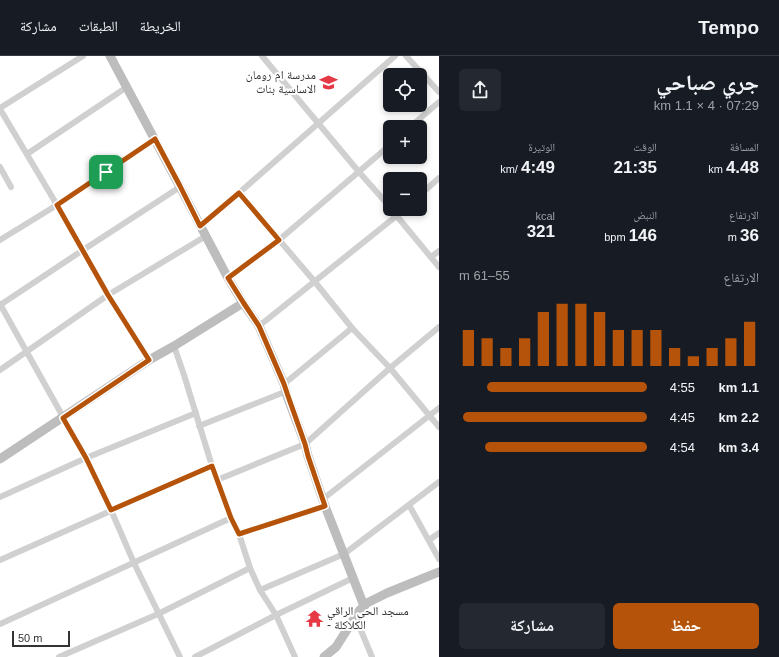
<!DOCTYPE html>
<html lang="ar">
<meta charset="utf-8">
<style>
:root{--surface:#171b24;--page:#242831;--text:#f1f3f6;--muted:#9ea1a6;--line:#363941;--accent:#b45309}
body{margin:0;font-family:Helvetica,"Noto Naskh Arabic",sans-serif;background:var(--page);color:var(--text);direction:rtl;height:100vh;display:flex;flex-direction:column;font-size:15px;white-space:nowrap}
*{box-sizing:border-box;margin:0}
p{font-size:13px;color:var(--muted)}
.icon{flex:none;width:22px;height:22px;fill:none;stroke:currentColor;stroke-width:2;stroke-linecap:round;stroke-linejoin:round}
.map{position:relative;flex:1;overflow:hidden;direction:ltr}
.panel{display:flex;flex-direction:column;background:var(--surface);width:340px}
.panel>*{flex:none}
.buttons{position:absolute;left:383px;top:12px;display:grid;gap:8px}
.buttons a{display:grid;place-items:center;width:44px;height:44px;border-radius:6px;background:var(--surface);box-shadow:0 2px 6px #0003;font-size:20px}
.scale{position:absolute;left:12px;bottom:10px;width:58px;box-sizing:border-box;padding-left:4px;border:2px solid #333;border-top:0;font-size:11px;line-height:14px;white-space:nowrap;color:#333;-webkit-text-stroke:3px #fff;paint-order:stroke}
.pin{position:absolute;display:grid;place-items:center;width:34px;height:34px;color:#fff;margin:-17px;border-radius:8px;box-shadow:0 2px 6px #0006}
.round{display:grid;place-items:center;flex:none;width:42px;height:42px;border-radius:6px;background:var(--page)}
.summary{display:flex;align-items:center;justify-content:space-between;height:68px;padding:0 20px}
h1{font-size:22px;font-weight:800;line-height:30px}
.metrics{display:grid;grid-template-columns:repeat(3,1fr);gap:6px;height:68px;padding:4px 20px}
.metrics div{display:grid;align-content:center}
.metrics b{font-size:17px;font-weight:800}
.metrics small{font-size:11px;font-weight:400}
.metrics p{font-size:11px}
.chart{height:112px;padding:8px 20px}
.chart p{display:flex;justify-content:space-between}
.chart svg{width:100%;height:72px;margin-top:4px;stroke:var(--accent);stroke-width:6}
.button{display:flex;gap:8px;margin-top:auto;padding:8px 20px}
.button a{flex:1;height:46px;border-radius:6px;background:var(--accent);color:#fff;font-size:16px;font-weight:800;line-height:46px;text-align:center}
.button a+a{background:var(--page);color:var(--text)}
ul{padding:0 20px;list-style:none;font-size:13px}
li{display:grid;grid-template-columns:64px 48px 1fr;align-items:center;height:30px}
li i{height:10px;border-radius:5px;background:var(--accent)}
header{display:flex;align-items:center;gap:24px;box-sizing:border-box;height:56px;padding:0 20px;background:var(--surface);border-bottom:1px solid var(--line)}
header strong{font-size:19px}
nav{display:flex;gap:22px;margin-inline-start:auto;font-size:14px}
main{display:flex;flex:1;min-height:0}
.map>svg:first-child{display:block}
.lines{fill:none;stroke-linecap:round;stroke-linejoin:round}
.street{stroke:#d0d0d0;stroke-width:6}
.secondary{stroke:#bdbdbd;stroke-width:9}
.route-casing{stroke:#fff;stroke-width:8}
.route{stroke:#b45309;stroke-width:5}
.labels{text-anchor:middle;stroke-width:4;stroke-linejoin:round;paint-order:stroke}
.poi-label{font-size:12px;fill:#333;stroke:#fff;text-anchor:end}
</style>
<header>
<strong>Tempo</strong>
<nav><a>الخريطة</a><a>الطبقات</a><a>مشاركة</a></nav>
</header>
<main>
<section class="panel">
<div class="summary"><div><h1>جري صباحي</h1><p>07:29 · 4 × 1.1 km</p></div><a class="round"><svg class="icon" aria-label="share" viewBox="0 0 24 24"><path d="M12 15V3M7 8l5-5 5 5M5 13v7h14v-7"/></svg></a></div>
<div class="metrics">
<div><p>المسافة</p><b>4.48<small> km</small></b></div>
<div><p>الوقت</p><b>21:35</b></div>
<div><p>الوتيرة</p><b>4:49<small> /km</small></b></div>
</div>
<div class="metrics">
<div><p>الارتفاع</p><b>36<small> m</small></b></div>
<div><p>النبض</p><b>146<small> bpm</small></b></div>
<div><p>kcal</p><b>321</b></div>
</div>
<div class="chart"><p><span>الارتفاع</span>55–61 m</p>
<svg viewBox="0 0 160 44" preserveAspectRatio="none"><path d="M5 44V22M15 44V27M25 44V33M35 44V27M45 44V11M55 44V6M65 44V6M75 44V11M85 44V22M95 44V22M105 44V22M115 44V33M125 44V38M135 44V33M145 44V27M155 44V17"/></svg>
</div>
<ul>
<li><b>1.1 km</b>4:55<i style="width:85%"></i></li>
<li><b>2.2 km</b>4:45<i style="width:98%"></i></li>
<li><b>3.4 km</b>4:54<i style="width:86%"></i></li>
</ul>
<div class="button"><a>حفظ</a><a>مشاركة</a></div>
</section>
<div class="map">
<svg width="439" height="601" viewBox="0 0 439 601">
<rect width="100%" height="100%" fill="#fff"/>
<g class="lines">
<!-- street -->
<g class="street">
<path d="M262,0l97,116 31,35"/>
<path d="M406,0l33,36"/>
<path d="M0,52l83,-52"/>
<path d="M0,53l57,96 51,90 41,65"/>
<path d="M410,71l29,-25"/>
<path d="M27,98l100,-67"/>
<path d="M0,111l11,20"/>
<path d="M239,137l76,89 37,46 38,40 49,59"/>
<path d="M420,139l19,-17"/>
<path d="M391,153l48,58"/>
<path d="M200,169l39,-32 156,-137"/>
<path d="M0,184l57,-35 98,-66"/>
<path d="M431,201l8,-6"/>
<path d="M228,222l51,-38 111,-95"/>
<path d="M0,248l86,154 25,52 23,53 46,94"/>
<path d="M0,249l83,-55 97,-63"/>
<path d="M259,270l146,-117"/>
<path d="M174,290l10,29 28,91 19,52 8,16 11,34 10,22 16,25 19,42"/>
<path d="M0,314l26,-18 82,-57 98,-59"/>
<path d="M284,328l68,-56"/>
<path d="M199,370l88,-35"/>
<path d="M217,424l88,-36 85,-76 49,-41"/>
<path d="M0,441l86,-39 110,-45"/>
<path d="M323,443l116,-91"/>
<path d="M409,449l30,54"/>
<path d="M239,478l86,-28"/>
<path d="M429,484l10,-7"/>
<path d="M0,504l212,-94"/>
<path d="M260,534l84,-36 95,-72"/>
<path d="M355,560l17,41"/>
<path d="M0,568l231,-106"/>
<path d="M59,601l99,-43 92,-46"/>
<path d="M195,601l81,-42 77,-37"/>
</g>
<!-- secondary -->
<g class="secondary">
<path d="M110,0l70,131 20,38 28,53 15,25 16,23 25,58 3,12 18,48 3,12 17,50 39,100"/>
<path d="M0,403l149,-99 25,-14 69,-43"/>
<path d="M324,601l12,-10 23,-36 8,-8 20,-10 52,-21"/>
</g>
</g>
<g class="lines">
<defs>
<path id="route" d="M155,83l25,47 20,40 39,-33 40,47 -51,38 15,24 16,24 25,58 4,12 17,48 3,12 17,50 -86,28 -8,-16 -19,-52 -101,44 -25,-52 -23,-40 86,-58 -41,-65 -51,-90z"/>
</defs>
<!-- route casing -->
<use href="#route" class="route-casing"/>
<!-- route -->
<use href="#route" class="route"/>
</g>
<!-- icons -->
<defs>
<symbol id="school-bare" viewBox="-9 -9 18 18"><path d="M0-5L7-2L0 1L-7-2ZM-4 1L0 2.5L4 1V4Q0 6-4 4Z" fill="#e63946" stroke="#fff" stroke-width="2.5" paint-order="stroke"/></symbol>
<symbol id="temple-bare" viewBox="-9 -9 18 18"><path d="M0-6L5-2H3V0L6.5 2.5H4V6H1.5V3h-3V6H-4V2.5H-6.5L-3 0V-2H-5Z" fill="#e63946" stroke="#fff" stroke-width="2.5" paint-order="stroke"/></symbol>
</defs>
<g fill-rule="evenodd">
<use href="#school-bare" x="316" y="14" width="25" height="25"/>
<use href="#temple-bare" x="302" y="550" width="25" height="25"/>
</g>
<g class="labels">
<!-- poi labels -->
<g class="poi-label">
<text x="316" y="23">مدرسة ام رومان<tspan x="316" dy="14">الاساسية بنات</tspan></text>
<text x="327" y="559" text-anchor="start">مسجد الحي الراقي<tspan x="327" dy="14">- الكلاكلة</tspan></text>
</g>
</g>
</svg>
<div class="buttons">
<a><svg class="icon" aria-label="locate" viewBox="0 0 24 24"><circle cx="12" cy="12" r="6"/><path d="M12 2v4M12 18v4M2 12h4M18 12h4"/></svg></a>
<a>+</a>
<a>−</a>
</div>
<div class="scale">50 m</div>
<div class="pin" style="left:106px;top:116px;background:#1e9e55"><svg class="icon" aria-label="arrive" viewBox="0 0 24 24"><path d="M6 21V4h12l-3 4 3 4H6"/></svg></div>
</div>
</main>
